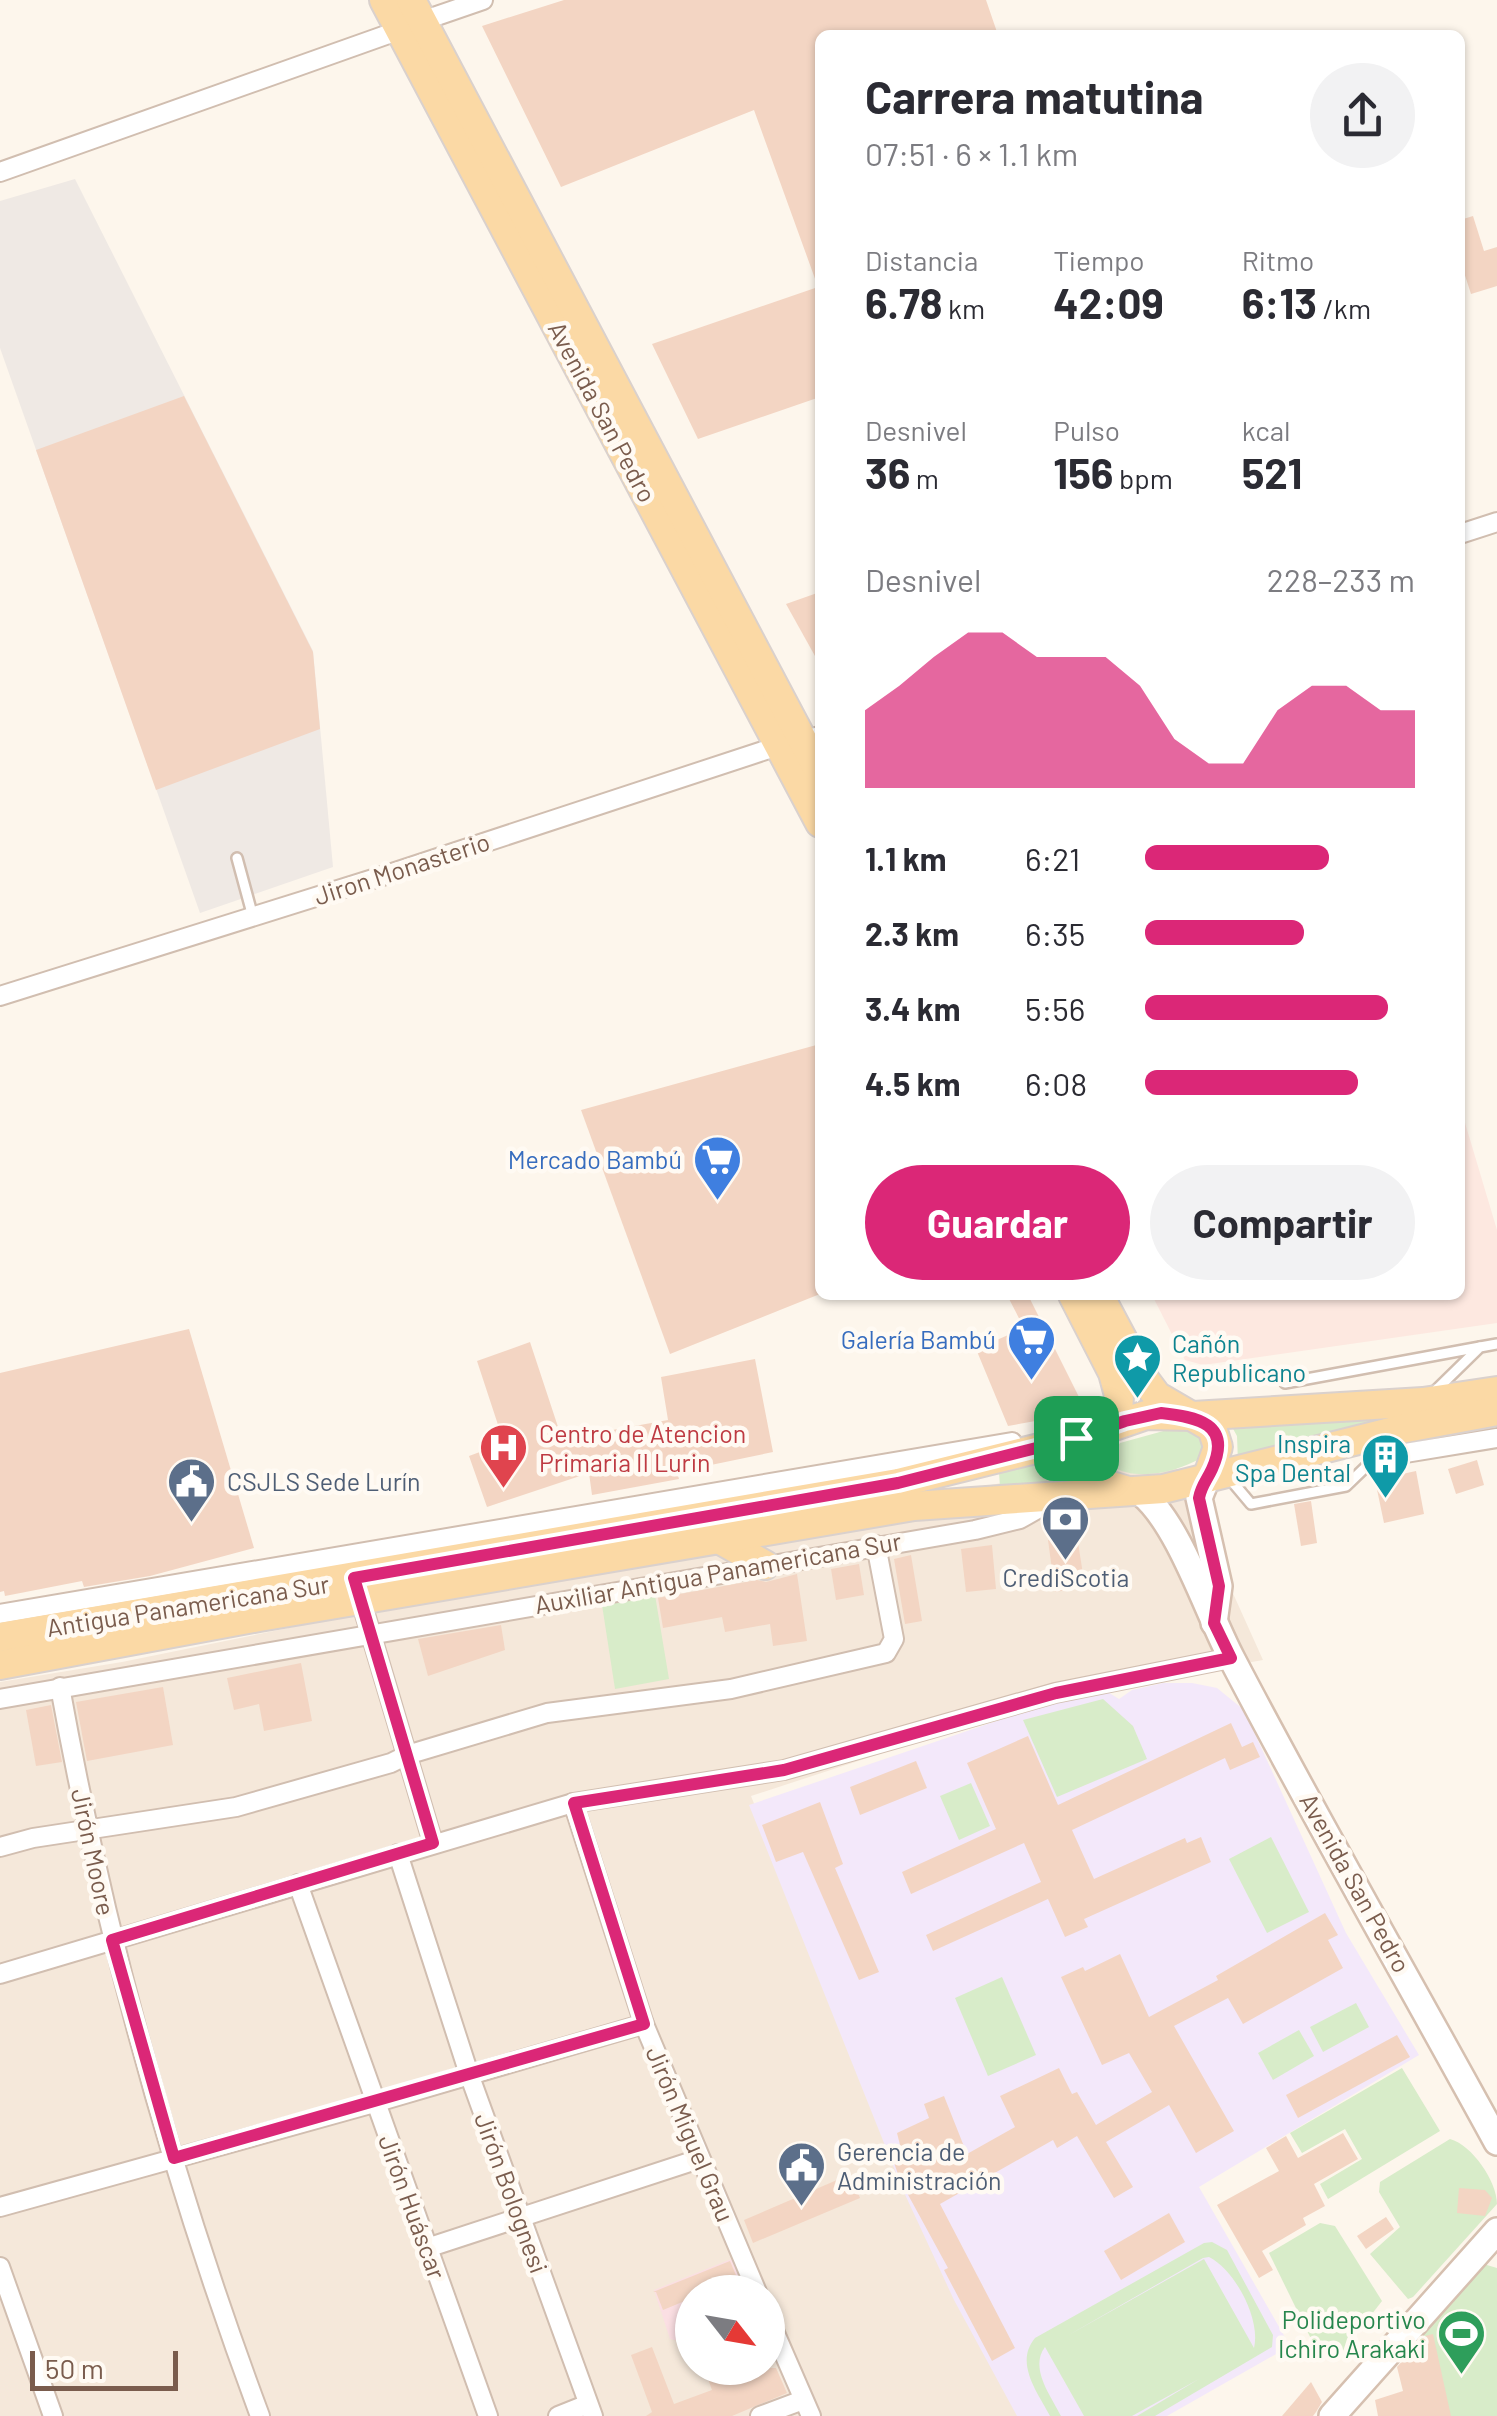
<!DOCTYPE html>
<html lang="es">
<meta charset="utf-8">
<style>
:root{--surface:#fff;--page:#f2f2f3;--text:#2b2b33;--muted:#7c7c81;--accent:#db2777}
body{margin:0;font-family:Barlow,sans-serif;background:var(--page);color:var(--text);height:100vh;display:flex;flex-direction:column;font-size:38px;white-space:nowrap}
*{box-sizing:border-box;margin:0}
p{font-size:32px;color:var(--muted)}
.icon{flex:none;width:55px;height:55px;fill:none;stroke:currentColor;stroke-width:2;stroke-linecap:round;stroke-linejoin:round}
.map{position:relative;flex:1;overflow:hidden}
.side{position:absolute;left:815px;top:30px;width:650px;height:1270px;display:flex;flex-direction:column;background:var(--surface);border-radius:15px;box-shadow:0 2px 8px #0004}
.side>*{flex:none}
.needle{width:65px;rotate:121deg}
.controls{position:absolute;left:675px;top:2275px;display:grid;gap:20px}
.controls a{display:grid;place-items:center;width:110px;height:110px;border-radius:50%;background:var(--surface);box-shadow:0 2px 8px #0004;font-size:50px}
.scale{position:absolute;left:30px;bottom:25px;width:148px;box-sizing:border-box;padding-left:10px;border:5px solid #7a5c4d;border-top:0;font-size:28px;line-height:35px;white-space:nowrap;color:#7a5c4d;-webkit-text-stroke:8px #fffaf3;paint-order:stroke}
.pin{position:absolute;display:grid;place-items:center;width:85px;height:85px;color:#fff;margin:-42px;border-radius:20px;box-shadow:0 5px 15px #0006}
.round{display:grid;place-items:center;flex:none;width:105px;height:105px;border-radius:52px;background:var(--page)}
.summary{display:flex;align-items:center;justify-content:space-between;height:170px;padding:0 50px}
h1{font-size:45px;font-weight:700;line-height:75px}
.metrics{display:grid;grid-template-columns:repeat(3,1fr);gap:15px;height:170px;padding:10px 50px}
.metrics div{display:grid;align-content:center}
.metrics b{font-size:42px;font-weight:700}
.metrics small{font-size:28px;font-weight:400}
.metrics p{font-size:28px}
.chart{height:280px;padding:20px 50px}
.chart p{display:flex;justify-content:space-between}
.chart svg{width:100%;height:180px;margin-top:10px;fill:var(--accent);opacity:.7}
.primary-button{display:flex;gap:20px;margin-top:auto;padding:20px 50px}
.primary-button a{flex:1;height:115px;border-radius:60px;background:var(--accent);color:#fff;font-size:40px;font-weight:700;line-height:115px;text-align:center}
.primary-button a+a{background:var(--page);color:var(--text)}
ul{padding:0 50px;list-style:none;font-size:32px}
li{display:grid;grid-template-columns:160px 120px 1fr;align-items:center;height:75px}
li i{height:25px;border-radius:12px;background:var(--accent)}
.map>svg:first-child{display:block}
.residential{fill:#f5e8da;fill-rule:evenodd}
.commercial{fill:#fde8e0}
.industrial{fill:#efe9e4}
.education{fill:#f3e8fa}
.medical{fill:#fbdfe3}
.green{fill:#d8ecc9;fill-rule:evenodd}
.building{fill:#f3d5c3}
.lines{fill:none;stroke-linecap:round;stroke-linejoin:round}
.lane-casing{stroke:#d1beb0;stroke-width:14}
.street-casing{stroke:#d1beb0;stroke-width:22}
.secondary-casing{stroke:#d6c0b0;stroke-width:30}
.primary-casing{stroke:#dad1cd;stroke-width:32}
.lane{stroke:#fff;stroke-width:9}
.street{stroke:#fff;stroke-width:18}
.secondary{stroke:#fff;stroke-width:25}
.primary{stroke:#fbd9a5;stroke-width:28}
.route-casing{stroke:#fff;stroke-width:20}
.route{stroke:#db2777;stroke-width:12}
.labels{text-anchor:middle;stroke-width:9;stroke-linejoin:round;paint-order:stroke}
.street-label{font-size:25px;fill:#7a5c4d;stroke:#fffaf3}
.shop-label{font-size:25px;fill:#366cbe;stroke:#fffaf3;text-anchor:end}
.culture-label{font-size:25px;fill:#0d838f;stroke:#fffaf3;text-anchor:start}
.health-label{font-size:25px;fill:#be3a42;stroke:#fffaf3;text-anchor:start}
.service-label{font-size:25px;fill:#4e5e75;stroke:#fffaf3;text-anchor:start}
.leisure-label{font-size:25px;fill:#27864d;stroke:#fffaf3;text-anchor:end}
</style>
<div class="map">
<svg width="1497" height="2416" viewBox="0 0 1497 2416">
<rect width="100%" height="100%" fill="#fdf6ec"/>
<!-- residential -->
<path class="residential" d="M1168,1449l95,211 -215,39 -297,97 203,502 68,118h-1022v-734l122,-20zM692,2292h76v76h-76z"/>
<!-- commercial -->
<path class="commercial" d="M1460,1106l37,124v93l-294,42 -18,-5 -33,-65h308z"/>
<!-- industrial -->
<path class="industrial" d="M75,179l238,472 20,216 -133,46 -200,-565v-147z"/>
<!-- education -->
<path class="education" d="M1163,1683h29l25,5 27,22 102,223 73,122 -220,132 91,159 -123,70h-150l-63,-116 -52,-112 -153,-383 298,-101 59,-13 13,8 13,-9z"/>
<!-- medical -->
<path class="medical" d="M734,2258l13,34h-55v56l-1,-4 -21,-5 -16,-49z"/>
<!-- green -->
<g class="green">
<path d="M1397,1418l-159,45 -1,-27 -6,-11z"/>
<path d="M1167,1430c14,1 29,-1 39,12l-5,16c-24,14 -65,24 -89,8l-2,-11 10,-12z"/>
<path d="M1078,1446l-2,23 8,15 -84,3 -1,-15z"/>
<path d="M655,1595l14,84 -54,10 -13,-84z"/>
<path d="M1103,1699l30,27 14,33 -90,38 -34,-77z"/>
<path d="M971,1783l19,43 -31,14 -19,-44z"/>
<path d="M1271,1837l38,75 -42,21 -38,-74z"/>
<path d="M1002,1977l34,78 -48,21 -33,-78z"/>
<path d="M1356,2003l13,24 -46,25 -13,-25z"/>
<path d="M1299,2030l15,26 -41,24 -15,-27z"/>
<path d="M1402,2068l38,63 -112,68 -8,-15 42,-25 -17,-30 -43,24 -12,-20z"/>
<path d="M1450,2139c22,6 47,42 47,65l-84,93 -5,2 -38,-45 30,-27 -21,-35 1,-10z"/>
<path d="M1320,2223l15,3 47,75 -39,50 -9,5 -20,-11 -45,-92z"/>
<path d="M1212,2242l15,8 46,85 -1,12 -117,69h-18l62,-37 -67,37h-48l-39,-69c-16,21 6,49 16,69h-11c-12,-23 -36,-53 -15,-78l169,-95zM1209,2257c26,13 52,62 45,91l-50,-89 -137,77 136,-78z"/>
<path d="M1480,2263l17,5v148h-62l-18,-78z"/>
</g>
<!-- building -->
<g class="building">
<path d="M564,0h422l12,35h-178v362l-122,42 -46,-95 166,-57 -64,-177 -193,77 -79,-161z"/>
<path d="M1473,216l11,35 13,-4v39l-26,8 -11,-34v-40z"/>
<path d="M184,396l129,256 7,77 -164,61 -120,-340z"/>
<path d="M820,592v73l-34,-61z"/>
<path d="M820,1044v250l-150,60 -89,-244z"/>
<path d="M1007,1295h21l56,112 -10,7 -66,12 -32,-77 48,-21z"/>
<path d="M189,1329l65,219 -104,28 -66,11 -2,-6 -77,15 -1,-5 -4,1v-219z"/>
<path d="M530,1342l32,97 106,-19 -7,-43 94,-18 18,93 -96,20 2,7 -87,16 -3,-22 -102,34 -18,-51 35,-13 -27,-82z"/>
<path d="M1477,1460l7,25 -28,9 -8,-25z"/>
<path d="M1416,1471l8,43 -40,9 -9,-43z"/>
<path d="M1311,1501l6,42 -16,3 -7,-42z"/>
<path d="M1077,1536l8,51 -30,5 -7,-52z"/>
<path d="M992,1545l4,44 -30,3 -5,-43z"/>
<path d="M911,1555l11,66 -17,3 -11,-65z"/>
<path d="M859,1564l5,31 -28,5 -5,-31z"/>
<path d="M797,1574l10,67 -34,5 -3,-22 -45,8 -3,-15 -59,11 -5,-30 99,-18 9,2z"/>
<path d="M501,1625l4,25 -77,26 -10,-37z"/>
<path d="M301,1663l11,58 -48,10 -5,-27 -25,6 -7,-32z"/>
<path d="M163,1687l10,58 -86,16 -11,-59z"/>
<path d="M51,1705l11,57 -26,4 -10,-56z"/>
<path d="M1231,1723l11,24 11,-5 7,15 -30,13 -5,-12 -153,72 22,49 91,-41 2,5 14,-6 10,25 -127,57 4,8 -23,10 -17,-38 -115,52 -7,-16 115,-53 -17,-39 -113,51 -9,-22 94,-43 -29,-66 61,-27 30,69z"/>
<path d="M916,1761l11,27 -67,27 -10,-28z"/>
<path d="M820,1802l23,62 -8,4 44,104 -20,8 -56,-128 -27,10 -14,-37z"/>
<path d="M1325,1913l13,22 -10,5 15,28 -100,56 -15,-26 -54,28 60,105 -38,22 -27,-48 -63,37 27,45 -19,11 -37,-62 -20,12 -4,-8 -113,64 75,144 -23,13 -48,-91 4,-2 -48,-88 -9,-26 10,-5 -4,-16 32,-15 -5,-14 20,-8 23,58 48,-27 -15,-31 59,-28 13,26 5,-2 19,33 56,-33 -23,-39 -27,12 -41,-88 22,-10 2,4 35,-17 29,63 69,-37 -2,-4z"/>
<path d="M1397,2035l13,22 -112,61 -12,-23z"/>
<path d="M1343,2133l15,26 -44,25 11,22 -22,12 3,7 -44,26 11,19 -14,8 -42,-73 62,-34 -13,-23 20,-12 12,22z"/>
<path d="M851,2174l9,24 -107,45 -9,-23z"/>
<path d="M1459,2188l26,2 7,8 -7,18 -28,-3z"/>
<path d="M1169,2213l16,29 -64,38 -17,-29z"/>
<path d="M1386,2217l8,12 -28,20 -9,-13z"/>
<path d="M730,2261l8,19 -32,12h-14v6l-29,12 -7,-18h-3z"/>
<path d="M1433,2334l18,82h-73l-3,-16 28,-9 -6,-24 28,-31z"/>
<path d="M652,2347l22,57 38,-14 -4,-11 27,-11h41l11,25 -55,23h-86l6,-4 -21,-57z"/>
<path d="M1311,2382l11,20 -6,10 -3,4h-31z"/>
</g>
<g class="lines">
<defs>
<g id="lane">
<path d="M237,858l16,59"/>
<path d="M1285,1383l195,-36"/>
<path d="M1434,1392l46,-45 17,-3"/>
<path d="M1230,1479l21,25 95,-18 29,-28"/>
</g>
<g id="street">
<path d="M422,21l61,-21"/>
<path d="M0,172l400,-142"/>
<path d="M1460,534l37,-12"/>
<path d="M0,996l392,-123 386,-127 42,-10"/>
<path d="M1375,1458l122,-20"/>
<path d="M359,1594l74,249"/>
<path d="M0,1614l1012,-172"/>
<path d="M60,1687c45,248 112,493 200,729"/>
<path d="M0,1699l975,-169 45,-11 30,-17"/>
<path d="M573,1803l71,221 113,268"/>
<path d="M0,1847l33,-9 203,-31 155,-44 16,-8 140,-42 184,-24 155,-36 8,-14 -18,-94"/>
<path d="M398,1854l71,220 124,342"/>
<path d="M298,1884l190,532"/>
<path d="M0,1974l573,-171 211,-33 271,-77 176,-35"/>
<path d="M0,2207l374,-104 270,-79"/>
<path d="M427,2248l272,-89"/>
<path d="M0,2267l53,149"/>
<path d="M768,2317l43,99"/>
<path d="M558,2416l30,-12"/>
<path d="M760,2416l43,-16"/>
</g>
<g id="secondary">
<path d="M1207,1478l-8,20 20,88 -5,37"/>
<path d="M1141,1493c38,30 67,121 91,166 85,163 177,322 265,483"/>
<path d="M1332,2416l165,-185"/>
</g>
<g id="primary">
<path d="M384,0l436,823"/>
<path d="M411,0l409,773"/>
<path d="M1073,1295l40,78 6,22 -1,20 -28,38 1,16 10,14 24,7"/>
<path d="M1099,1295l43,81 15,20 55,32 6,19 -11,31"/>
<path d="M719,1539l46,26"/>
<path d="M0,1637l898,-154 178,-44 70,-24 47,1 230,-14 74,-11"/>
<path d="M0,1665l259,-48 655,-111 249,-17 243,-61 91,-17"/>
</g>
</defs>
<!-- lane casing -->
<use href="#lane" class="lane-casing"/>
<!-- street casing -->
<use href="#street" class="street-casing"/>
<!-- secondary casing -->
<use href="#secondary" class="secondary-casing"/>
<!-- primary casing -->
<use href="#primary" class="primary-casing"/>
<!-- lane -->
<use href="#lane" class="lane"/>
<!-- street -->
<use href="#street" class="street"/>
<!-- secondary -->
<use href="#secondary" class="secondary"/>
<!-- primary -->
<use href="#primary" class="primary"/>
</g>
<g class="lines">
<defs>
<path id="route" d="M1161,1413c35,4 72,10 51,56 -5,11 -11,17 -13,29l20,88 -5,37 17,35 -175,35 -272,77 -210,33 70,221 -470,134 -62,-218 321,-97 -79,-265 544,-95 178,-45 49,-17z"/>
</defs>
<!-- route casing -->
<use href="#route" class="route-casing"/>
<!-- route -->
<use href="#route" class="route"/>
</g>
<!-- icons -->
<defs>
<symbol id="supermarket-pin" viewBox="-11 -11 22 30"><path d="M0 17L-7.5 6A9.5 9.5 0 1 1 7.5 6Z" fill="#3f7fe0" stroke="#fffaf3"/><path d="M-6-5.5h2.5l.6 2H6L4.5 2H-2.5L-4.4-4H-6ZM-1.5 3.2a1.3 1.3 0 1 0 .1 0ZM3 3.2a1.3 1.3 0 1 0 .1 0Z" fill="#fff"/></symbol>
<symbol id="sight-pin" viewBox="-11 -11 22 30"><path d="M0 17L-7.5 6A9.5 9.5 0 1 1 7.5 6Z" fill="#0f9aa8" stroke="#fffaf3"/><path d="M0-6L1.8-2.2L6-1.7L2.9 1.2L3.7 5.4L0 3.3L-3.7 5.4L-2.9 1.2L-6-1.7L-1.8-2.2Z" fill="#fff"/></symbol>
<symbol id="hospital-pin" viewBox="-11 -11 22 30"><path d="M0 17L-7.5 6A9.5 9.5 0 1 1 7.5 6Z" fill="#e0444e" stroke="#fffaf3"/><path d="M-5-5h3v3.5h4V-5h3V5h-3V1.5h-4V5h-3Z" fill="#fff"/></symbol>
<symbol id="building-pin" viewBox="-11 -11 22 30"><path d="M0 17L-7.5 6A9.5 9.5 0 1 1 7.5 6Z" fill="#0f9aa8" stroke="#fffaf3"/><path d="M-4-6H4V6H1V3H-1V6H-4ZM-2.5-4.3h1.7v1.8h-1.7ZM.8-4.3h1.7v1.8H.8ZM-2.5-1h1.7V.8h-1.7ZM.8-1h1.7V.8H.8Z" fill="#fff"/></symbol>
<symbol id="civic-pin" viewBox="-11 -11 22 30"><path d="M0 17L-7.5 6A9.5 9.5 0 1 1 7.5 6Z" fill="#5c6f8a" stroke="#fffaf3"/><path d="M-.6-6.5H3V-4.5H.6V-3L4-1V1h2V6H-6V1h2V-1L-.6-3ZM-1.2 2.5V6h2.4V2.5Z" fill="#fff"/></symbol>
<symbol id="bank-pin" viewBox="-11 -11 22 30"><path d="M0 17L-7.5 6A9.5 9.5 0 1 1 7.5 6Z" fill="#5c6f8a" stroke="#fffaf3"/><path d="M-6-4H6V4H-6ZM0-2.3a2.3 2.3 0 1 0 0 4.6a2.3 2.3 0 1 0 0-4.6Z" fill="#fff"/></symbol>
<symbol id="stadium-pin" viewBox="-11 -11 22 30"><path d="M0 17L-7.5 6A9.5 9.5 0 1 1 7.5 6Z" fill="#2e9e5b" stroke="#fffaf3"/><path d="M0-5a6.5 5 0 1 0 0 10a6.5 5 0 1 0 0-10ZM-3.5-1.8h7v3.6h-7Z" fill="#fff"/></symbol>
</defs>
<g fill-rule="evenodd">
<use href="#supermarket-pin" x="690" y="1132" width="55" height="75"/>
<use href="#supermarket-pin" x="1004" y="1312" width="55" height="75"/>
<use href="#sight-pin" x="1110" y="1330" width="55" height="75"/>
<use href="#hospital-pin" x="476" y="1420" width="55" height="75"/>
<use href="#building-pin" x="1358" y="1430" width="55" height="75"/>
<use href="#civic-pin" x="164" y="1454" width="55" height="75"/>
<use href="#bank-pin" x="1038" y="1492" width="55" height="75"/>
<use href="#civic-pin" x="774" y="2138" width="55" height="75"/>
<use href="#stadium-pin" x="1434" y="2306" width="55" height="75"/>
</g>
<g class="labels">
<!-- street labels -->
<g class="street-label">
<text transform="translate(602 412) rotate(62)" y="9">Avenida San Pedro</text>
<text transform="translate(402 869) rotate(-18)" y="9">Jiron Monasterio</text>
<text transform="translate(718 1573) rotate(-10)" y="9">Auxiliar Antigua Panamericana Sur</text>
<text transform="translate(188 1606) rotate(-9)" y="9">Antigua Panamericana Sur</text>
<text transform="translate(93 1852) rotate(78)" y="9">Jirón Moore</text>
<text transform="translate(1355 1883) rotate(61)" y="9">Avenida San Pedro</text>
<text transform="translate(690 2134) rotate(67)" y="9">Jirón Miguel Grau</text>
<text transform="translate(511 2193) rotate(70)" y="9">Jirón Bolognesi</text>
<text transform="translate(412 2207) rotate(70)" y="9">Jirón Huáscar</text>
</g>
<!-- shop labels -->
<g class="shop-label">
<text x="682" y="1169">Mercado Bambú</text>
<text x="996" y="1349">Galería Bambú</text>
</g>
<!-- culture labels -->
<g class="culture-label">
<text x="1172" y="1353">Cañón<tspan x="1172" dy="29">Republicano</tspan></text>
<text x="1351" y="1453" text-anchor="end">Inspira<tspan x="1351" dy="29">Spa Dental</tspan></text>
</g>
<!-- health labels -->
<g class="health-label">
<text x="539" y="1443">Centro de Atencion<tspan x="539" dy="29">Primaria II Lurin</tspan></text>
</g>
<!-- service labels -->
<g class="service-label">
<text x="227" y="1491">CSJLS Sede Lurín</text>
<text x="1066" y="1587" text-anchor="middle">CrediScotia</text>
<text x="837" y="2161">Gerencia de<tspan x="837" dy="29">Administración</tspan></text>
</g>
<!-- leisure labels -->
<g class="leisure-label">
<text x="1426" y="2329">Polideportivo<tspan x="1426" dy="29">Ichiro Arakaki</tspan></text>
</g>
</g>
</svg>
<div class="controls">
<a><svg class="needle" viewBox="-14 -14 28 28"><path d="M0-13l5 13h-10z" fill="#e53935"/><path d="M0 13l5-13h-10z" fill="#7c7c81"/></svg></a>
</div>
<div class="scale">50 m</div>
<div class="pin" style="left:1076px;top:1438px;background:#1e9e55"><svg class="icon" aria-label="arrive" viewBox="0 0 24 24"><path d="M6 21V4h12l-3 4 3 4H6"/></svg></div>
<section class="side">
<div class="summary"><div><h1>Carrera matutina</h1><p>07:51 · 6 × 1.1 km</p></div><a class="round"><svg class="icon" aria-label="share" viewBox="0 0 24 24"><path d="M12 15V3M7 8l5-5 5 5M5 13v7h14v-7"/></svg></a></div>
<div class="metrics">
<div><p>Distancia</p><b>6.78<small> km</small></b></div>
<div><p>Tiempo</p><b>42:09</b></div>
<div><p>Ritmo</p><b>6:13<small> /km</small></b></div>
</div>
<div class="metrics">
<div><p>Desnivel</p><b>36<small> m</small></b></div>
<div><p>Pulso</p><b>156<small> bpm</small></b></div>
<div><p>kcal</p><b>521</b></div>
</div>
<div class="chart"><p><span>Desnivel</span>228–233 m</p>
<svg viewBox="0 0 160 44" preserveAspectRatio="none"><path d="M0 44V25L10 19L20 12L30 6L40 6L50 12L60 12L70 12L80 19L90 32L100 38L110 38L120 25L130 19L140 19L150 25L160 25V44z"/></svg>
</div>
<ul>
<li><b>1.1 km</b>6:21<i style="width:68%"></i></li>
<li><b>2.3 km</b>6:35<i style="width:59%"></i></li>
<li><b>3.4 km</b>5:56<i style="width:90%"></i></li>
<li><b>4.5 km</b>6:08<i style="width:79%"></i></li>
</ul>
<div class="primary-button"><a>Guardar</a><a>Compartir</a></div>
</section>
</div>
